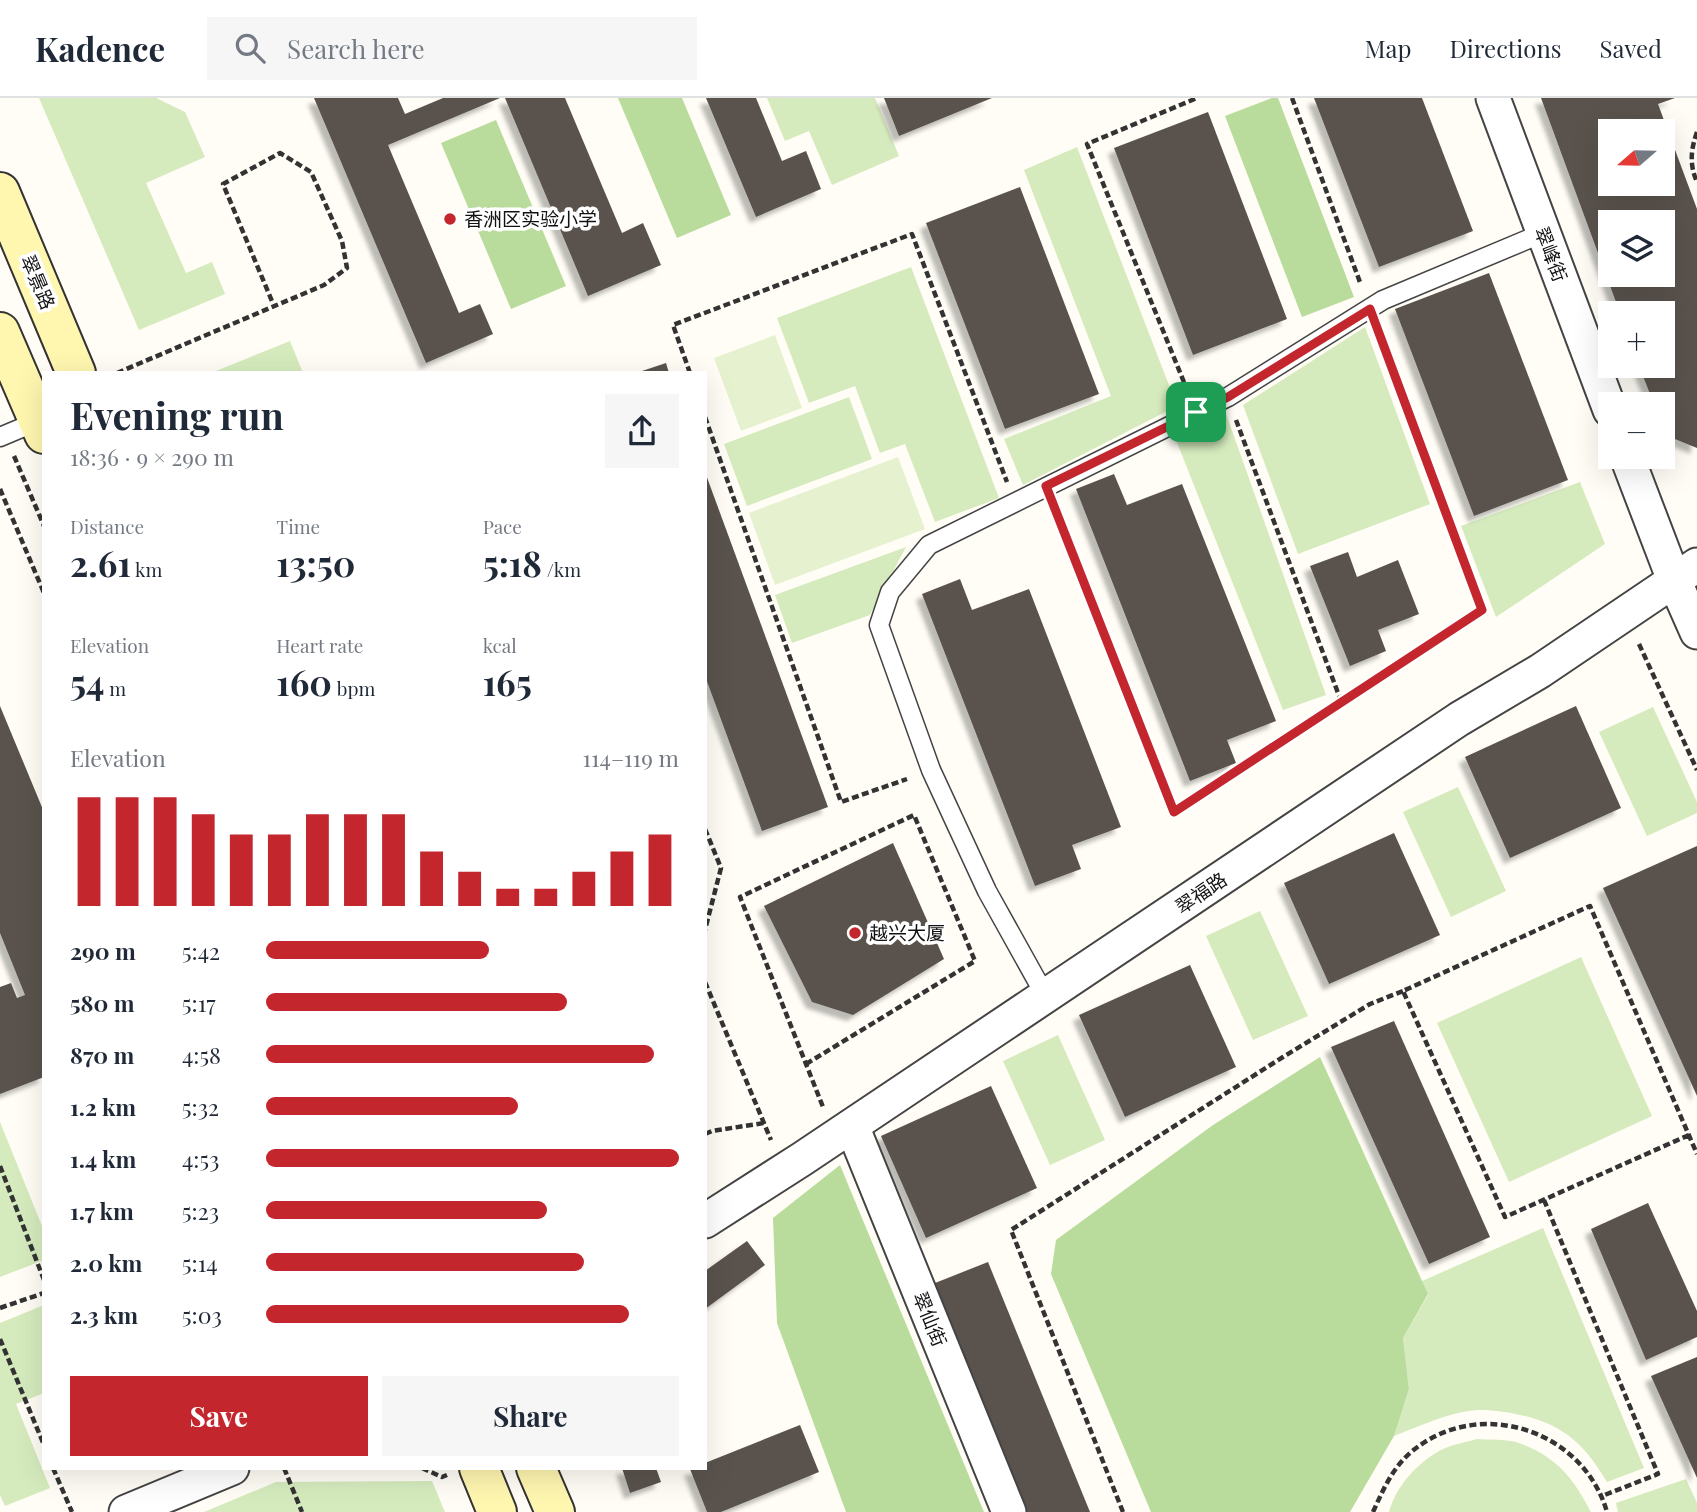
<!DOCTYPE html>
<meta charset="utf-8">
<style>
:root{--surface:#fff;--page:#f6f6f7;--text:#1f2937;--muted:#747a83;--line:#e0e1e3;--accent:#c4262e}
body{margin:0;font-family:"Playfair Display","Noto Sans SC",serif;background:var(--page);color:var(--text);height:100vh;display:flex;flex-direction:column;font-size:26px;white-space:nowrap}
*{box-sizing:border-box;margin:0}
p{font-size:23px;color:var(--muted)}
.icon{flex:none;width:38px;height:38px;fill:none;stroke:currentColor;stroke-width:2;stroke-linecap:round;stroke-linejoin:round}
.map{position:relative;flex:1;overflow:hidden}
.details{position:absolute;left:42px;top:273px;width:665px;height:1099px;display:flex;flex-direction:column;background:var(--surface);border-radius:0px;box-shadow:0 7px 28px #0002}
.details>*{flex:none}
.needle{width:46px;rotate:250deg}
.buttons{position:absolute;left:1598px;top:21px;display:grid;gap:14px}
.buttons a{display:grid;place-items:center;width:77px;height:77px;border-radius:0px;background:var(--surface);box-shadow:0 7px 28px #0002;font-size:35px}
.pin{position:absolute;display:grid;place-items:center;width:60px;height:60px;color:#fff;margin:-30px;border-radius:14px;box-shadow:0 4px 10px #0006}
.round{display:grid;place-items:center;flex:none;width:74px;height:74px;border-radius:0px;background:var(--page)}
.summary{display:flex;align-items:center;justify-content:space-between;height:119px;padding:0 28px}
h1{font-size:38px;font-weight:700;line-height:52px}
.metrics{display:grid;grid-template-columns:repeat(3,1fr);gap:10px;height:119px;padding:7px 28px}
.metrics div{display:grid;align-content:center}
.metrics b{font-size:35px;font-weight:700}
.metrics small{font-size:19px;font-weight:400}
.metrics p{font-size:19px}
.chart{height:196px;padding:14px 28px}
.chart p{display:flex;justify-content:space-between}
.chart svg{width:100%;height:126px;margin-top:7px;stroke:var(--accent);stroke-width:6}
.action{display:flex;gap:14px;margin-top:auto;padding:14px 28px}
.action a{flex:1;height:80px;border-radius:0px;background:var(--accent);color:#fff;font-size:28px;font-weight:700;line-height:80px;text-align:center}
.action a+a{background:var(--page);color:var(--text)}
ul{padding:0 28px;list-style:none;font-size:23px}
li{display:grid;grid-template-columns:112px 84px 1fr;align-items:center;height:52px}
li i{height:18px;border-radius:9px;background:var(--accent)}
header{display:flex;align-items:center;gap:42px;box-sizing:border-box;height:98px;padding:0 35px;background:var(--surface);border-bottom:2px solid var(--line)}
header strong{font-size:33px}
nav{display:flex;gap:38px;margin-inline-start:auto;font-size:24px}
.search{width:490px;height:63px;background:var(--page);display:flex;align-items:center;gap:18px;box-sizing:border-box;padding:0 24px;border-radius:0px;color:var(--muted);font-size:26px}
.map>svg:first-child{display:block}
.green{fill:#d5ebbd}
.forest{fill:#b9dc9c}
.pitch{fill:#e6f2cf}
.building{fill:#5a524d;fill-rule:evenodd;filter:url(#shadow)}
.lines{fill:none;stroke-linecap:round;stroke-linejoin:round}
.service-casing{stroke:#444;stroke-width:21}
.minor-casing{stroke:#444;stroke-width:37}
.secondary-casing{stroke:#333;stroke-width:42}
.path{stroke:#333;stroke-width:4.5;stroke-dasharray:7 3.5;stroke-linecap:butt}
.service{stroke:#fff;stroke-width:18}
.minor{stroke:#fff;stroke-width:33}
.secondary{stroke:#fff6b0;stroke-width:38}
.route-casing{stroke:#fff;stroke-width:14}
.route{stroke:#c4262e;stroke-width:9}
.poi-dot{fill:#c4262e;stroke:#fff;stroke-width:2.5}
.labels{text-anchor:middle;stroke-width:7;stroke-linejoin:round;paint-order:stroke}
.poi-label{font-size:19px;fill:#111;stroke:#fff;text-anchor:start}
.street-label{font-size:19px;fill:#111;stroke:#fff}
</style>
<header>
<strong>Kadence</strong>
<div class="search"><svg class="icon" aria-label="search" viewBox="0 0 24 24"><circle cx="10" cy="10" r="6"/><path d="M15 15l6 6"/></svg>Search here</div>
<nav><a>Map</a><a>Directions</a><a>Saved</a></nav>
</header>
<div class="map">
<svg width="1697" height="1414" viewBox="0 0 1697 1414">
<defs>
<filter id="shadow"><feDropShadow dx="-6" dy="6" stdDeviation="2" flood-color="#0004"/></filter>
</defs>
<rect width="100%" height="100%" fill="#fffdf5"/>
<!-- green -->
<g class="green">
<path d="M39,0h117l29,14 20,45 -59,26 40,90 26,-11 13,32 -86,36z"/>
<path d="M767,0h108l24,58 -67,29 -23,-54 -24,10z"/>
<path d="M1077,49l100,259 -154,79 -19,-46 107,-43 -87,-226z"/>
<path d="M911,169l88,231 -64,24 -30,-78 -25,9 -25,-67 -46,17 -32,-85z"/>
<path d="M1365,229l65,177 -132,50 -55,-149z"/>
<path d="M290,243l13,32h-92z"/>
<path d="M849,299l23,62 -125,47 -23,-62z"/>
<path d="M1225,313l101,284 -43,15 -107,-270z"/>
<path d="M1580,384l25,62 -109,73 -35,-91z"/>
<path d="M906,449l-36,68 -78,28 -17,-48z"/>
<path d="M1653,609l44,95v11l-50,23 -48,-104z"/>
<path d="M1458,689l48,104 -55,26 -48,-105z"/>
<path d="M1260,813l48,105 -55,24 -47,-104z"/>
<path d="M1581,859l71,159 -143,66 -72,-159z"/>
<path d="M1058,937l47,105 -55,25 -47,-104z"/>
<path d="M0,1024l44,109v29l-44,17z"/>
<path d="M1543,1130l101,240 -37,14c-12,-20 -26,-40 -47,-52 -20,-13 -60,-21 -83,-20 -28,2 -57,16 -83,26l15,-47 -6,-51 25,-43 -6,-14z"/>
<path d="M44,1207v88l-28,11 34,84 -45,18 -5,-11v-172z"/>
<path d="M1477,1341c12,1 27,0 39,3 39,13 57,35 75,70h-202c7,-26 28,-49 52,-62 10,-5 25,-8 36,-11z"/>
<path d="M1686,1381l11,24v9h-79l-2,-9z"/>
<path d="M432,1383l13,31h-241l72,-30z"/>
</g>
<!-- forest -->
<g class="forest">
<path d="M618,0h64l49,117 -54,23z"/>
<path d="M1272,0h6l76,199 -52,20 -77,-201z"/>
<path d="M496,22l70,166 -55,23 -70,-166z"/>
<path d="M1320,959l108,237 -25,44 6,51 -15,47 -44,76h-199l-100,-238 5,-34 157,-115z"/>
<path d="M840,1067l144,347h-138l-69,-189 -4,-105z"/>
</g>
<!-- pitch -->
<g class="pitch">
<path d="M775,237l27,73 -61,23 -27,-73z"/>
<path d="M898,359l27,72 -150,56 -26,-72z"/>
</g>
<!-- building -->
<g class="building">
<path d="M314,0h84l7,16 38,-16h57l-112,47 71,168 21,-9 13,30 -67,29z"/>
<path d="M505,0h60l57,135 21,-10 18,42 -73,31z"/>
<path d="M706,0h50l26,63 24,-10 15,38 -65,28z"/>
<path d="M884,0h108l-93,38z"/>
<path d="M1314,0h108l51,133 -94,36z"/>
<path d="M1541,0h134l-17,6 39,105v239l-32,-13 -3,-7v-24h-8l-15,-38h23v-53h-42zM1610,33h52v53h-52zM1610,124h52v53h-52z"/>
<path d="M1208,14l79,207 -94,36 -79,-207z"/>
<path d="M1020,89l79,207 -94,35 -79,-206z"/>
<path d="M1489,175l79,207 -94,36 -79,-207z"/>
<path d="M666,265l3,10h-30v-1z"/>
<path d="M705,374l123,335 -66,24 -57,-155z"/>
<path d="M1114,376l13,31 55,-21 94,237 -49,19 9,23 -46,18 -114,-292z"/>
<path d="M1348,454l9,25 41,-17 21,54 -41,16 8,21 -36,15 -40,-100z"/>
<path d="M960,481l12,31 57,-21 92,238 -49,18 9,24 -46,17 -113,-292z"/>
<path d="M0,608l44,106v265l-44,17v-107l11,-4 6,15 8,-3 -25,-62z"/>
<path d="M1576,608l45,102 -111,50 -45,-101z"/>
<path d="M1394,735l46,102 -111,49 -45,-101z"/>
<path d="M893,745l51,116 -91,56 -41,-13 -48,-96z"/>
<path d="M1697,748v250l-94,-208z"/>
<path d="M1190,867l46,102 -111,50 -46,-102z"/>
<path d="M1394,923l96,216 -61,27 -98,-217z"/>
<path d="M991,988l46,102 -111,50 -45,-102z"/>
<path d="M1648,1105l49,108v26l-51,23 -55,-131z"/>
<path d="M747,1143l18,24 -60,44v-38z"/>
<path d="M988,1164l102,250h-72l-93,-225z"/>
<path d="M1697,1259v121l-46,-102z"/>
<path d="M800,1327l19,47 -98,40h-14l-17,-43 15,-1v-5z"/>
<path d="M622,1370h34l5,14 -31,11z"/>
</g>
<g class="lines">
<defs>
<g id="service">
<path d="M0,339l38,-16"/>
<path d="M1046,899l-59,-106 -56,-121 -52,-145 11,-33 39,-47 299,-148 155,-97 160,-67"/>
</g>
<g id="minor">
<path d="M1493,0l117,312"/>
<path d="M1627,359l47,123 23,52"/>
<path d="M852,1028l157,386"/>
<path d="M705,1123l97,-62 657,-440 81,-48 157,-106"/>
<path d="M126,1414l106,-44"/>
</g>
<g id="secondary">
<path d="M0,94l76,181"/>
<path d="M0,234l44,102"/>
<path d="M479,1370l18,44"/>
<path d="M536,1370l19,44"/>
</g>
</defs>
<!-- service casing -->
<use href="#service" class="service-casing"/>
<!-- minor casing -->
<use href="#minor" class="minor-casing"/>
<!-- secondary casing -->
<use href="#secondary" class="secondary-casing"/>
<!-- path -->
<g class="path">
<path d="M1292,0l69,187"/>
<path d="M1697,34c-6,17 -8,32 0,50"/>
<path d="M117,275l207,-88 23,-17 -5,-27 -31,-69 -31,-19 -57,31 51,122"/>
<path d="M690,275l-17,-48 239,-91 95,248"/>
<path d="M1188,294l-101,-248 110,-46"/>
<path d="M705,319l136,385 66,-23"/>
<path d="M1236,322l105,281"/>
<path d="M14,358l30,70"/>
<path d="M0,391l44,104"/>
<path d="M1055,412l119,302 308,-202 -103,-278"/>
<path d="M1639,546l58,126"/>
<path d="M705,731l16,39 -16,62"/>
<path d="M705,884l66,158"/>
<path d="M806,966l169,-103 -61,-146 -174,82 83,210"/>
<path d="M705,1036l7,-3 52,-8"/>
<path d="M1689,1037l-184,82 -102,-226 187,-85 107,248"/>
<path d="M0,1068l44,114"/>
<path d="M1544,1102l114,274 -56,22"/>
<path d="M0,1210l44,-15"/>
<path d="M0,1241l44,106"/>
<path d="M53,1370l19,44"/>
<path d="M284,1370l18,44"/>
<path d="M422,1370l20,9 5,-2"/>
<path d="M1123,1414l-112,-282 272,-173 87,-53 33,-13"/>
<path d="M1373,1414c10,-22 19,-43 37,-59 67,-58 173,-24 197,59"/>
</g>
<!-- service -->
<use href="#service" class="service"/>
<!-- minor -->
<use href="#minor" class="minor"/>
<!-- secondary -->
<use href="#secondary" class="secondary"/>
</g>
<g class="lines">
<defs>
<path id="route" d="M1370,211l112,301 -308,202 -128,-326 182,-89z"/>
</defs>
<!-- route casing -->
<use href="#route" class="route-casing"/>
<!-- route -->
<use href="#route" class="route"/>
</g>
<!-- markers -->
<g class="poi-dot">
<circle cx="450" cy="121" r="7"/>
<circle cx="855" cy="835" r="7"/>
</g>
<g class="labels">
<!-- poi labels -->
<g class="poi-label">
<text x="464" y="128">香洲区实验小学</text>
<text x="869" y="842">越兴大厦</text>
</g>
<!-- street labels -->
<g class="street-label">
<text transform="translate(1551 156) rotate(69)" y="7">翠峰街</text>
<text transform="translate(38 184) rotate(67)" y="7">翠景路</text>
<text transform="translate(1201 795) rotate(-34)" y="7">翠福路</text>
<text transform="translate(930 1221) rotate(68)" y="7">翠仙街</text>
</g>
</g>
</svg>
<div class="buttons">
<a><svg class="needle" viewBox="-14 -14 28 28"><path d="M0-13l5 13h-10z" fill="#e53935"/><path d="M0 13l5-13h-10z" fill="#747a83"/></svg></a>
<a><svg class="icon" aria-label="layers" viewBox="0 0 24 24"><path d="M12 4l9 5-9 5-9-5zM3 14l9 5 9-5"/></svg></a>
<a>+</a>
<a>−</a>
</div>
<div class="pin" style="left:1196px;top:314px;background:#1e9e55"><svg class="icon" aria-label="arrive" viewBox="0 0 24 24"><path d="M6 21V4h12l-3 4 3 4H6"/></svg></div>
<section class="details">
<div class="summary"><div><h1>Evening run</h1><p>18:36 · 9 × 290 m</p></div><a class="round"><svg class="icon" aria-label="share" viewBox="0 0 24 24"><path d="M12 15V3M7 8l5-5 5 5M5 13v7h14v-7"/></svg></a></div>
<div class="metrics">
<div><p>Distance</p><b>2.61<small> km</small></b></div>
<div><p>Time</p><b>13:50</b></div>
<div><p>Pace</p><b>5:18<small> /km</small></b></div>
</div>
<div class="metrics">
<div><p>Elevation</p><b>54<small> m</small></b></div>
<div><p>Heart rate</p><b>160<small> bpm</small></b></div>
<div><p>kcal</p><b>165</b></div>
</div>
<div class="chart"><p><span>Elevation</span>114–119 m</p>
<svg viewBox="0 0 160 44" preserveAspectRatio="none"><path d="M5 44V6M15 44V6M25 44V6M35 44V12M45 44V19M55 44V19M65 44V12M75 44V12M85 44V12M95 44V25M105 44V32M115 44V38M125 44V38M135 44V32M145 44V25M155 44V19"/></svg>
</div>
<ul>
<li><b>290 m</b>5:42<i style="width:54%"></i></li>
<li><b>580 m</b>5:17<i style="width:73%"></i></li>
<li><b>870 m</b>4:58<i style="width:94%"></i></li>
<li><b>1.2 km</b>5:32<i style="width:61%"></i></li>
<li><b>1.4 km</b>4:53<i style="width:100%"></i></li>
<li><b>1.7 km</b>5:23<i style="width:68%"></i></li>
<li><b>2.0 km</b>5:14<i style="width:77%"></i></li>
<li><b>2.3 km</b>5:03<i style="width:88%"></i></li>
</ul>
<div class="action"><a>Save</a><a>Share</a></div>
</section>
</div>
